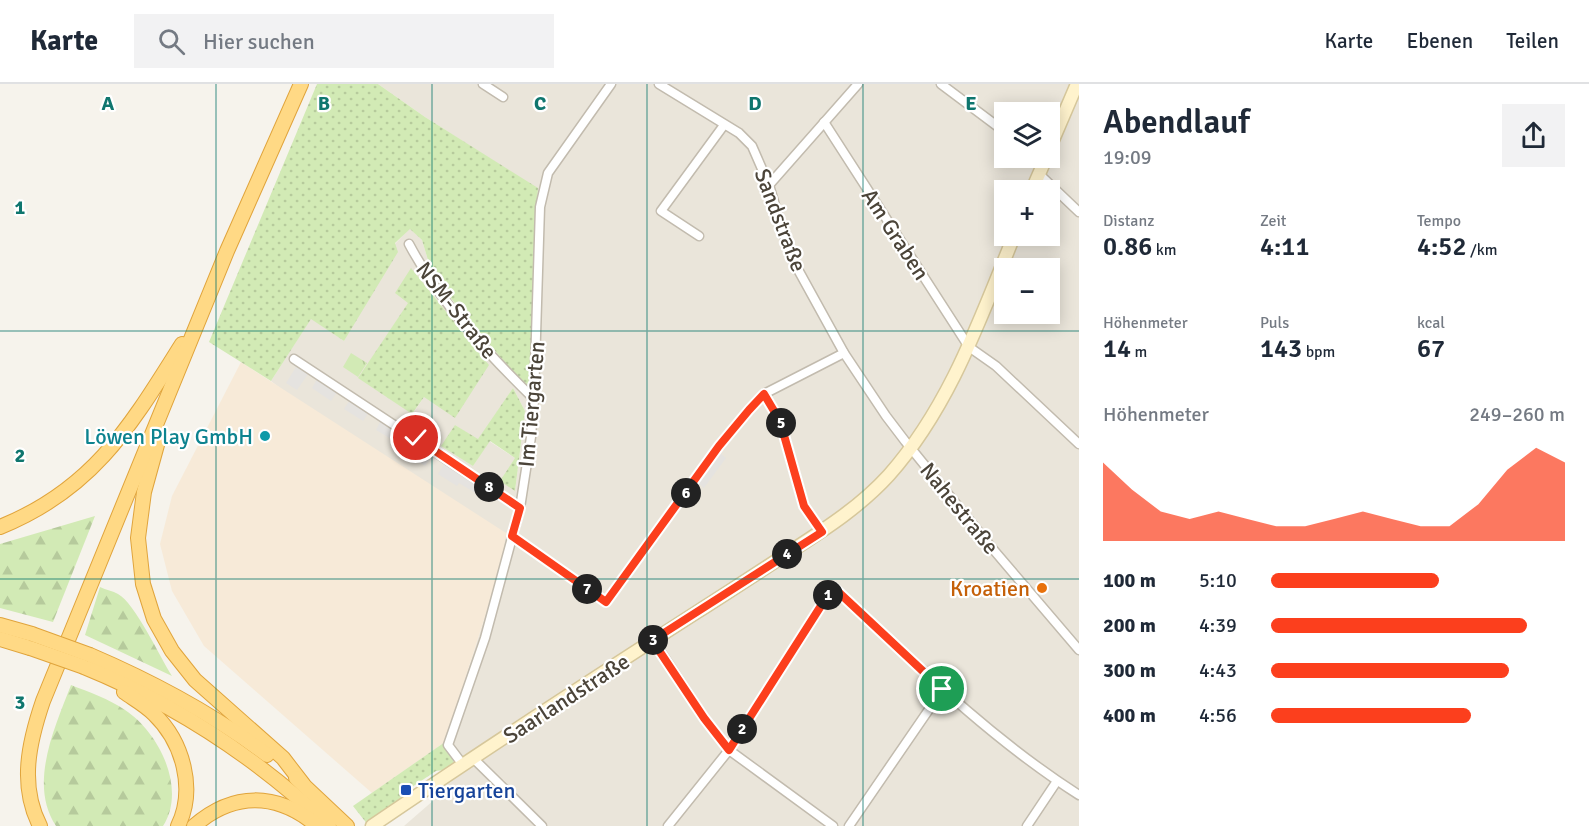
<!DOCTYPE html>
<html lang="de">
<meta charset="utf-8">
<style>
:root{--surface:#fff;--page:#f2f2f3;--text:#1f2937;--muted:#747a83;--line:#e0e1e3;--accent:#fc3f1d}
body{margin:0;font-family:Signika,sans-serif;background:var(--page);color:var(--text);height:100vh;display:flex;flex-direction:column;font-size:22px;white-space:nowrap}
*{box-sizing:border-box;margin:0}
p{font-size:20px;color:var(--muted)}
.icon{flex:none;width:33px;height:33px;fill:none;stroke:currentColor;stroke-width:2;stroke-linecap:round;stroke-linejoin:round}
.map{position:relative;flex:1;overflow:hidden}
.drawer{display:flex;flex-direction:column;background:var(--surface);width:510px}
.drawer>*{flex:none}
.tools{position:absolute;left:994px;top:18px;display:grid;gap:12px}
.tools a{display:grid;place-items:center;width:66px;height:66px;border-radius:0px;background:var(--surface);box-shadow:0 3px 15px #0003;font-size:30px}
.pin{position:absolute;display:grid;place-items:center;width:51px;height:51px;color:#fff;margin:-26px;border:3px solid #fff;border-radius:50%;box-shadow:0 2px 6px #0007}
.km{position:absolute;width:30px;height:30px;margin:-15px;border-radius:50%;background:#222;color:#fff;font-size:16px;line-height:30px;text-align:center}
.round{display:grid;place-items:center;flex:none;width:63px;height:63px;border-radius:0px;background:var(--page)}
.headline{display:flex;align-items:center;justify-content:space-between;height:102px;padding:0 24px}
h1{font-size:33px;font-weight:600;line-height:45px}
.stats{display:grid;grid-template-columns:repeat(3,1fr);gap:9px;height:102px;padding:6px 24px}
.stats div{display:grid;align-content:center}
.stats b{font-size:26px;font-weight:600}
.stats small{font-size:16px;font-weight:400}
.stats p{font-size:16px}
.chart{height:168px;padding:12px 24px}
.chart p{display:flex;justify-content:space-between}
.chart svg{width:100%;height:108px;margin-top:6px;fill:var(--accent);opacity:.7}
ul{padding:0 24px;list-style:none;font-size:20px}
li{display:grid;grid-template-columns:96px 72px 1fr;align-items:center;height:45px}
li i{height:15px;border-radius:8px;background:var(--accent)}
header{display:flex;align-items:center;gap:36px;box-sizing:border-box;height:84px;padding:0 30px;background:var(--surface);border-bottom:2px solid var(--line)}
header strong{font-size:28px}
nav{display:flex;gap:33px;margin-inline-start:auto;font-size:21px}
.search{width:420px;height:54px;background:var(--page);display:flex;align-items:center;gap:15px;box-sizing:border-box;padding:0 21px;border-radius:0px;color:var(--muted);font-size:22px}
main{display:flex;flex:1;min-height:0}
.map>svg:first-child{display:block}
.residential{fill:#eae5da;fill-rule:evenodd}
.commercial{fill:#f7ead8}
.grass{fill:url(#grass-dots)}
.forest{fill:url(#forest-firs)}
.park{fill:url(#park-tufts)}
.parking{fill:#e5e3e0}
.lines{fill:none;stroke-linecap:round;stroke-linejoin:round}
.minor-casing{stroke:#c2bbae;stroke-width:11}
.secondary-casing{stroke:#d6c79b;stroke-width:15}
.trunk-casing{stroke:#e0a43c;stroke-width:16}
.minor{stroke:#fff;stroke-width:8}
.secondary{stroke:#fff3cd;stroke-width:12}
.trunk{stroke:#ffd985;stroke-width:14}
.trunk-bridge-casing{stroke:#e0a43c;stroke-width:16;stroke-linecap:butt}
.trunk-bridge{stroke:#ffd985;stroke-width:14}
.route-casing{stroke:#fff;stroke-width:12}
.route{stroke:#fc3f1d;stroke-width:8}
.grid{fill:none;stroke:#0f766e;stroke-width:1.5;stroke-opacity:0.55}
.culture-dot{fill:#0f9aa8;stroke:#fff;stroke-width:2}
.food-dot{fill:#e8710a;stroke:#fff;stroke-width:2}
.transit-dot{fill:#1a4fb4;stroke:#fff;stroke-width:2}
.labels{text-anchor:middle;stroke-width:4.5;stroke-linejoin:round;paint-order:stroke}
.street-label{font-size:22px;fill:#4b4439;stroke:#fff}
.culture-label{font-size:22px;fill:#0d838f;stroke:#fff;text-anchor:end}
.food-label{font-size:22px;fill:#c56008;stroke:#fff;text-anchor:end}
.transit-label{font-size:22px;fill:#164399;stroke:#fff;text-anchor:start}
.grid-label{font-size:20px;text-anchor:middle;font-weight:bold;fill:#0f766e;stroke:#fff;stroke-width:4.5;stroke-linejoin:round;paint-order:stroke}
</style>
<header>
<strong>Karte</strong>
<div class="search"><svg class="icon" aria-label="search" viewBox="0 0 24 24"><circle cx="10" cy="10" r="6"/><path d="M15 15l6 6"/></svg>Hier suchen</div>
<nav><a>Karte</a><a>Ebenen</a><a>Teilen</a></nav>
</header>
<main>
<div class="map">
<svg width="1079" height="742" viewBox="0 0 1079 742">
<defs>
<pattern id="grass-dots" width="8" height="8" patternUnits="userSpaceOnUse" patternTransform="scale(1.5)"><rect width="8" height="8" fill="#d2eab5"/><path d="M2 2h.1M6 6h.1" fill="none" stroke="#b6ca9c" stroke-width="1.8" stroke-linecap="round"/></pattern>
<pattern id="forest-firs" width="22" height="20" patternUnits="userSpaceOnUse" patternTransform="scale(1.5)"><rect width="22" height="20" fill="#d2eab5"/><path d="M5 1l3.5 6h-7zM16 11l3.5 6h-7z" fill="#b6ca9c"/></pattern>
<pattern id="park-tufts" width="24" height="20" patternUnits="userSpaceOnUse" patternTransform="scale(1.5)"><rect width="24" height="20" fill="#d2eab5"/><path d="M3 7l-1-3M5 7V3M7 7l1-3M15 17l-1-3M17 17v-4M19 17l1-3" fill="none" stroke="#b6ca9c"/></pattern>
</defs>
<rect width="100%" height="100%" fill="#f6f3ec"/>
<!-- residential -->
<path class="residential" d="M378,0h701v742h-675l38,-33 12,-30 -9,-21 57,-179 -231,-182 40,-63 33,23 51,-97 15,-16 12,12 11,37 68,81 31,33 2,-135 4,-67 -113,-72zM1005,28h45v46h-45zM1005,106h45v46h-45zM1005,184h45v46h-45zM409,218l15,95 -11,16 -54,-35zM513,304l12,23 -10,80v-33l-26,-17 -16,25 -18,-41 23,15z"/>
<!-- commercial -->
<path class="commercial" d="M241,278l265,171 -4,30 -57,179 -73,51 -168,-147 -32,-55 -12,-47 12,-48z"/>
<!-- grass -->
<g class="grass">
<path d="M317,0h61l47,33 113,71 -4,68 -2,136 -31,-34 -68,-81 -11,-37 -12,-11 -15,14 3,9 -54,89 -33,-22 -40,62 -62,-39z"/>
<path d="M411,184l78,97 -34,53 -31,-21 -12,17 -54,-36 50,-75 -13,-10z"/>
<path d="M513,304l12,23 -10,80 -15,-10 15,-23 -25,-17 -17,25 -32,-20 14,-21 23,14z"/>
<path d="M445,658l9,21 -3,6 -15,2 -30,20 2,7 -40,27 -15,-19z"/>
</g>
<!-- forest -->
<g class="forest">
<path d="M95,432l-42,106 -53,-14v-64z"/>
<path d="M100,503c6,3 13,4 18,7 17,9 42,63 54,82l-87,-41z"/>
<path d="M71,601c18,7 38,14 54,25 34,22 62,79 38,116h-107c-28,-42 -1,-99 15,-141z"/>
</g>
<!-- park -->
<path class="park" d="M351,269l16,10 -9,14 -15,-10z"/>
<!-- parking -->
<g class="parking">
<path d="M296,283l12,7 -11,16 -11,-7z"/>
<path d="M317,295l20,13 -6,9 -19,-13z"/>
<path d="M350,316l19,12 -6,9 -19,-12z"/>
<path d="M381,336l21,13 -6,9 -20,-12z"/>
<path d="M413,357l20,13 -8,12 -20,-13z"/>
<path d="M720,369l6,5 -22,30 -6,-5z"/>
<path d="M446,378l41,27 -5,8 -23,-14 -2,3 -19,-12z"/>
</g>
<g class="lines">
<defs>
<g id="minor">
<path d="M483,0l20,13"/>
<path d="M659,0l80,49 13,13 17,39 21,70 54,98 42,63 19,25 87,107 87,102"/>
<path d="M941,0l64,48"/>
<path d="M824,38l145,225 27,19 83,78"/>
<path d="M1039,90l40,38"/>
<path d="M769,101l89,-101"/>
<path d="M699,152l-38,-25 63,-86"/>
<path d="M409,160c32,60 77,108 125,155"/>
<path d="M294,275l226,149"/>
<path d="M764,310l16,27 24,85 18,26"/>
<path d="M512,452l94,66 113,-156 30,-36 15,-16 80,-41"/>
<path d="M653,556l51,78 25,32 104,76"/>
<path d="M474,675l68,67"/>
<path d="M463,681l-15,-20 37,-107 35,-130 11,-71 3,-38 6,-192 8,-34 63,-89"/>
<path d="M668,742l61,-76 104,-163c78,73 155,150 246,208"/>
<path d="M849,742l94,-137"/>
<path d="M1027,742l30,-45"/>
</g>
<g id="secondary">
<path d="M1050,63l27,-63"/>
<path d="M1032,106l14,-32"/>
<path d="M372,742c107,-73 216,-144 325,-214 30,-19 59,-38 88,-57 37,-24 74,-47 104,-80 61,-69 91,-156 125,-239"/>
</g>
<g id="trunk">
<path d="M160,350l-16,58 -6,46 5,46 11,35 18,32 23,29 88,78 20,26"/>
<path d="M0,443c94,-38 131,-102 182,-183"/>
<path d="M0,541l32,9"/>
<path d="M0,555l30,9"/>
<path d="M90,571c63,27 122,58 177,100"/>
<path d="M84,583c91,37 173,91 245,159"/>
<path d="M124,608c10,7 21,13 30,22 29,28 42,75 24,112"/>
<path d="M296,694l51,48"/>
<path d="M40,742c-21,-41 -11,-84 3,-125l184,-450 74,-167"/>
<path d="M194,742c39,-34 82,-34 122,-1"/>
</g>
</defs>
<!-- minor casing -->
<use href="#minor" class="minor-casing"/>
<!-- secondary casing -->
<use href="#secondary" class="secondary-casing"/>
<!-- trunk casing -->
<use href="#trunk" class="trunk-casing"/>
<!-- minor -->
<use href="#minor" class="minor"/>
<!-- secondary -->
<use href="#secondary" class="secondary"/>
<!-- trunk -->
<use href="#trunk" class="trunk"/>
<defs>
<g id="trunk-bridge">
<path d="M32,550l58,21"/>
<path d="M30,564l54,19"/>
</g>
</defs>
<!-- trunk-bridge casing -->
<use href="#trunk-bridge" class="trunk-bridge-casing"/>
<!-- trunk-bridge -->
<use href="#trunk-bridge" class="trunk-bridge"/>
</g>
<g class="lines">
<defs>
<path id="route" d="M416,354l104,70 -8,28 94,66 113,-156 30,-36 15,-16 16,27 24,85 18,26 -169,108 5,9 46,69 25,32 104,-163 109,102"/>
</defs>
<!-- route casing -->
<use href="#route" class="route-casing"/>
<!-- route -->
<use href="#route" class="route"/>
</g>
<!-- grid -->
<path class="grid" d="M216,0v742M432,0v742M647,0v742M863,0v742M0,247h1079M0,495h1079"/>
<!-- markers -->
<circle class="culture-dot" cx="265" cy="352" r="6"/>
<circle class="food-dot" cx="1042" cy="504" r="6"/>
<rect class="transit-dot" x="400" y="700" width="12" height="12" rx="3"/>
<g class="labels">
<!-- street labels -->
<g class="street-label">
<text transform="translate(781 136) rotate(69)" y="8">Sandstraße</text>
<text transform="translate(896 150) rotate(57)" y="8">Am Graben</text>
<text transform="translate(457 226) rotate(52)" y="8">NSM-Straße</text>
<text transform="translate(531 320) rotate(-85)" y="8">Im Tiergarten</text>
<text transform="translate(960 424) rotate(51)" y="8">Nahestraße</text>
<text transform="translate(566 614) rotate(-33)" y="8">Saarlandstraße</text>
</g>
<!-- culture labels -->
<g class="culture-label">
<text x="253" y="360">Löwen Play GmbH</text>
</g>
<!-- food labels -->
<g class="food-label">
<text x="1030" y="512">Kroatien</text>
</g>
<!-- transit labels -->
<g class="transit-label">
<text x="418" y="714">Tiergarten</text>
</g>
</g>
<g class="grid-label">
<text x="108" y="26">A</text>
<text x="324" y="26">B</text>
<text x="540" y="26">C</text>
<text x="755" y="26">D</text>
<text x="971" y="26">E</text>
<text x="20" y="130">1</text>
<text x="20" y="378">2</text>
<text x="20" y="625">3</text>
</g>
</svg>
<div class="tools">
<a><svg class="icon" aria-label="layers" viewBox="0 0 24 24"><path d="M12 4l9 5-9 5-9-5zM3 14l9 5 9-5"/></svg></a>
<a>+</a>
<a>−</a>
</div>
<div class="pin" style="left:942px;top:605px;background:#1e9e55"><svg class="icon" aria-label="arrive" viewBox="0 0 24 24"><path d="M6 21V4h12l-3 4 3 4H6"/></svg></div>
<div class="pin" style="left:416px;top:354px;background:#d93025"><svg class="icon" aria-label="check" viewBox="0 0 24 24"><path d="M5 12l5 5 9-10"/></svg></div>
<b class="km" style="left:828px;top:511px">1</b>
<b class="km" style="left:742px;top:645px">2</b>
<b class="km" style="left:653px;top:556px">3</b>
<b class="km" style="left:787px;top:470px">4</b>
<b class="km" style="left:781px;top:339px">5</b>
<b class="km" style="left:686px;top:409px">6</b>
<b class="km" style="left:587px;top:505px">7</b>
<b class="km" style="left:489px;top:403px">8</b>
</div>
<section class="drawer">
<div class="headline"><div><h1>Abendlauf</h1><p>19:09</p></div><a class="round"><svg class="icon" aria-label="share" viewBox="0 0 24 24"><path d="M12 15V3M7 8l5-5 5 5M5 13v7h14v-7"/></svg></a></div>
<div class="stats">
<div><p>Distanz</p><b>0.86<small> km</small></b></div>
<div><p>Zeit</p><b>4:11</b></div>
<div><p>Tempo</p><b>4:52<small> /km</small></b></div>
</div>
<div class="stats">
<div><p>Höhenmeter</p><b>14<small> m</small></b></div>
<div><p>Puls</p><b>143<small> bpm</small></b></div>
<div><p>kcal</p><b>67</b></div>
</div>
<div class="chart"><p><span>Höhenmeter</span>249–260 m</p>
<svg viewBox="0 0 160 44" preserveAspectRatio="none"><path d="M0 44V12L10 23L20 32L30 35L40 32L50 35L60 38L70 38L80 35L90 32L100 35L110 38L120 38L130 29L140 15L150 6L160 12V44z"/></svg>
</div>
<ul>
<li><b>100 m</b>5:10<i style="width:57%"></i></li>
<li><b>200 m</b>4:39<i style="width:87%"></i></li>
<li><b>300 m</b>4:43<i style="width:81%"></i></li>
<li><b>400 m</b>4:56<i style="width:68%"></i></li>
</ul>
</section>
</main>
